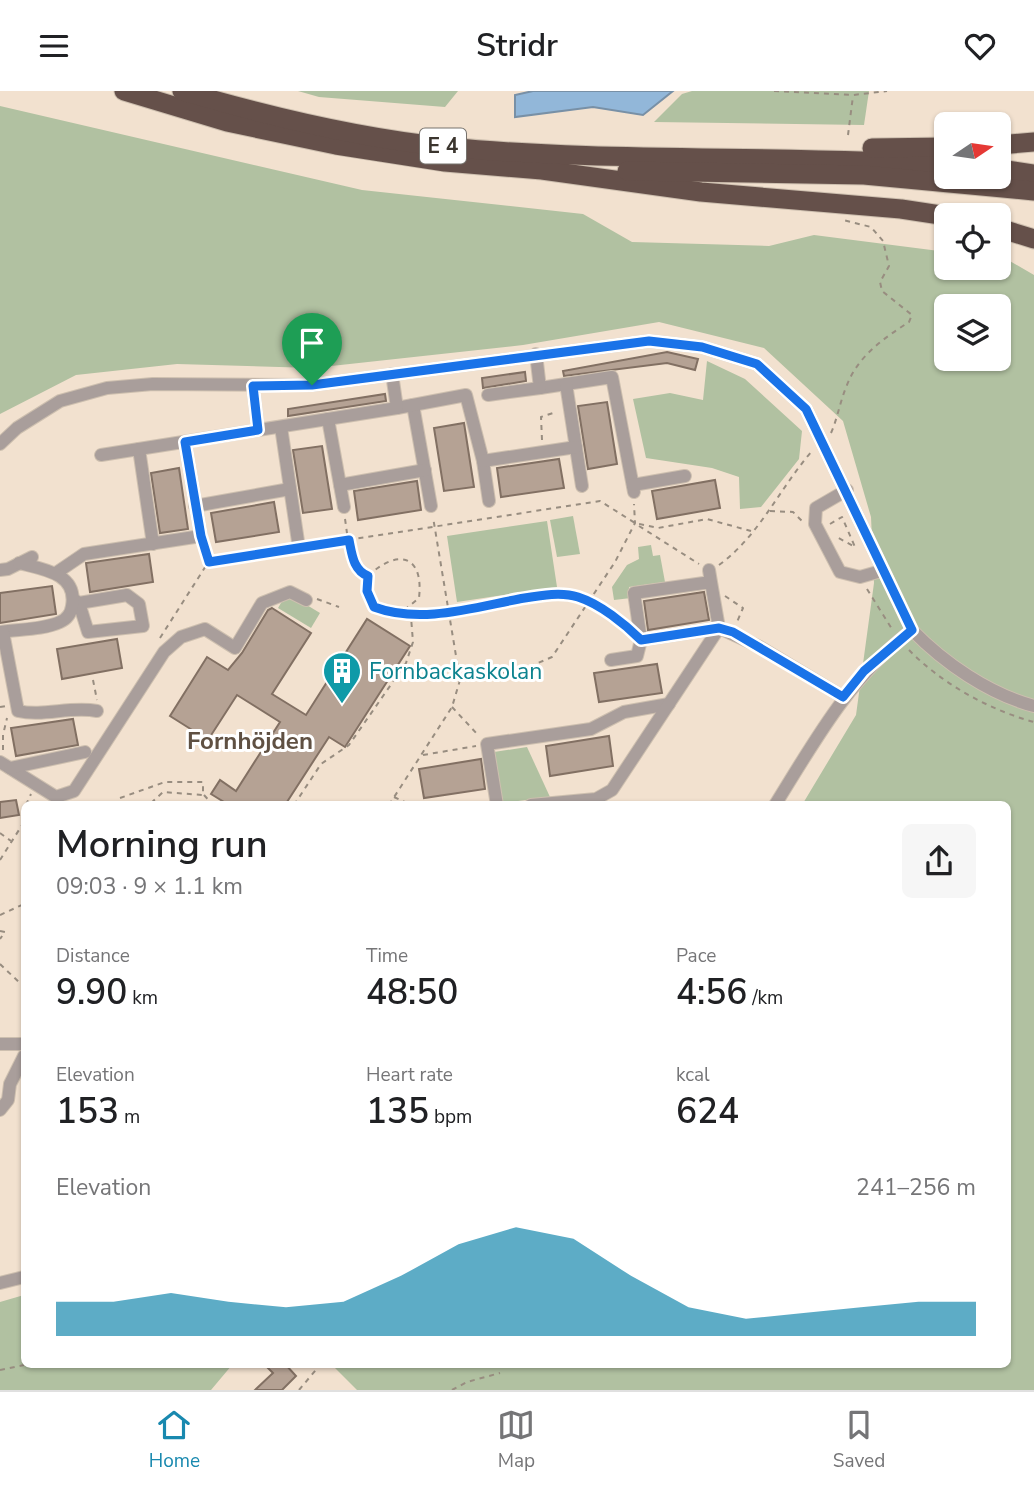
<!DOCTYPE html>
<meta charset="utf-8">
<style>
:root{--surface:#fff;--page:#f6f6f6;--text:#202124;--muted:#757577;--line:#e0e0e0;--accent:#1989af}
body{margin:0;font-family:"Nunito Sans",sans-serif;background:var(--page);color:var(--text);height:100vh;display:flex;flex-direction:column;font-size:26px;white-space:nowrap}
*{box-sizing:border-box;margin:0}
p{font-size:23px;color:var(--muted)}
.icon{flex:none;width:38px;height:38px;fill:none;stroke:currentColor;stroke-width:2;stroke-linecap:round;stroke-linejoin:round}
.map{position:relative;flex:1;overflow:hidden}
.panel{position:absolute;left:21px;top:710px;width:990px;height:567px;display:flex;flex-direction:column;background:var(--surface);border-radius:10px;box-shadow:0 2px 5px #0004}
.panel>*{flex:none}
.needle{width:46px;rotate:77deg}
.controls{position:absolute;left:934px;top:21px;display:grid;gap:14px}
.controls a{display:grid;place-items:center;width:77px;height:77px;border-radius:10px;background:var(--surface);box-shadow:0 2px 5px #0004;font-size:35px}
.pin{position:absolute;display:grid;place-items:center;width:60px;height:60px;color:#fff;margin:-72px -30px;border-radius:50% 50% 50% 0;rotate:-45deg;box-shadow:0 0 7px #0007}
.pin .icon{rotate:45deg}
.round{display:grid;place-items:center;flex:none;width:74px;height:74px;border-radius:10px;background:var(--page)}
.summary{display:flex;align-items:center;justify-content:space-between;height:119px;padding:0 35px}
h1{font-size:38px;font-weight:600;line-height:52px}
.stats{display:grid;grid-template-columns:repeat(3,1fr);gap:10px;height:119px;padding:7px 35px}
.stats div{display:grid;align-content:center}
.stats b{font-size:35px;font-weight:600}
.stats small{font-size:19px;font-weight:400}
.stats p{font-size:19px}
.chart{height:196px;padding:14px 35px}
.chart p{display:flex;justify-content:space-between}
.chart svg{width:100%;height:126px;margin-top:7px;fill:var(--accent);opacity:.7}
header{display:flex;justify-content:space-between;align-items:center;height:91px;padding:0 35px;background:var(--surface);font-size:32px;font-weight:600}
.dock{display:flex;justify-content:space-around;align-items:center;height:98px;border-top:2px solid var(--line);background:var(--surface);font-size:19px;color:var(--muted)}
.dock a{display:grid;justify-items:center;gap:4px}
.dock .current{color:var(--accent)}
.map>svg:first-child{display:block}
.green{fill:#b1c1a1;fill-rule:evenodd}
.water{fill:#92b7d9;stroke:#7890a6;stroke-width:2}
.building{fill:#b5a294;stroke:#827063;stroke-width:2}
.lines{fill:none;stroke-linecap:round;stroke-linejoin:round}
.minor-casing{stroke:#cdbfaf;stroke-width:14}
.highway-casing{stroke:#cdbfaf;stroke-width:21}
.path{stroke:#988d80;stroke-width:2;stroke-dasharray:5 5;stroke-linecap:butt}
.minor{stroke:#a99e9b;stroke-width:12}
.highway{stroke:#65504a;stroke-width:19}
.route-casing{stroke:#fff;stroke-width:14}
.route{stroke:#1a73e8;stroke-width:9}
.labels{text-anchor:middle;stroke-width:6;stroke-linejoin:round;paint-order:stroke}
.shield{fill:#fff;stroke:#76726d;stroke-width:2}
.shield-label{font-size:21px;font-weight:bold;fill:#3b352e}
.culture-label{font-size:23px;fill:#0d838f;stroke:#fff;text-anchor:start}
.neighbourhood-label{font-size:24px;font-weight:bold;fill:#5f5042;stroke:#fff}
</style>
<header><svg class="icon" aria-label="menu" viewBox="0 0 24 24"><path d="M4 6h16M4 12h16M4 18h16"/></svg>Stridr<svg class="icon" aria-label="heart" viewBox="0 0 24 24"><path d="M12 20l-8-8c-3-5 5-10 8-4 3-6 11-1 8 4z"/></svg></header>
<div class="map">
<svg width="1034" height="1299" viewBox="0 0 1034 1299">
<rect width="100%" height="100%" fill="#f2e1cf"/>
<!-- green -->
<g class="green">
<path d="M298,0h160l-13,16 -126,-10z"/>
<path d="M692,0h177l-5,34 -210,-3 28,-28z"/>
<path d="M0,15l362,84 221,24 49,28 137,4 45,-11 133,17v16h52v-9l9,1 26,15v1115h-677l-25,-25h676v-560h-206l54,-90 18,-132 -3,-66 -28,-96 -79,-73 -105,-26 -136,23 -210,23 -136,-4 -101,11 -76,39zM947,215h52v53h-52z"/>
<path d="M707,270l38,18 57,52 -3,28 -38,48 -21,2 -1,-32 -27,-9 -66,-10 -13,-59 37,-6 33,7z"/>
<path d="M573,425l7,38 -23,3 -7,-37z"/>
<path d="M547,430l10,66 -100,15 -10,-66z"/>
<path d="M651,454l2,11 7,-1 5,27 -36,5 2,11 -17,2 -2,-13 15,-22 12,-6 -1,-12z"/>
<path d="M287,502l33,20 -9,15 -33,-20z"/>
<path d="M527,656l23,50 -47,6 -9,-51z"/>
<path d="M24,1204v70h208l-21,25h-211v-88z"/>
</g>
<!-- water -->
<path class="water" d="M533,0h140l-30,24 -50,-8 -78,10v-22z"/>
<!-- building -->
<g class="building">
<path d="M667,261l31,7 -3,11 -28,-7 -103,13 -1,-5z"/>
<path d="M525,281l1,9 -43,7 -1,-10z"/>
<path d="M385,303l1,7 -98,15v-7z"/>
<path d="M607,311l10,62 -29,5 -10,-63z"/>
<path d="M464,332l10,64 -30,4 -10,-63z"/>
<path d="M322,355l10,63 -29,4 -10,-63z"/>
<path d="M559,368l5,29 -63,9 -4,-29z"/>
<path d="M179,377l9,61 -28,4 -9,-60z"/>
<path d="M715,389l5,28 -63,11 -5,-28z"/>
<path d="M417,390l4,29 -63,10 -4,-29z"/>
<path d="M274,411l5,30 -63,10 -5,-29z"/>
<path d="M149,463l4,28 -63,10 -4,-29z"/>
<path d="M52,495l4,28 -56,9v-30z"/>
<path d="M704,501l5,28 -61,10 -4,-29z"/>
<path d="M272,517l39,25 -39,61 34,21 61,-96 43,27 -65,101 -16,-10 -44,68h-56l-18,-11 9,-14 16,11 44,-69 -43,-27 -29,45 -38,-24 37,-59 21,13 14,-17 26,-43z"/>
<path d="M117,548l5,29 -60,11 -5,-30z"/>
<path d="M657,573l5,29 -63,9 -5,-29z"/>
<path d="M73,628l5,26 -62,11 -5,-28z"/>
<path d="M609,645l4,30 -63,10 -4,-30z"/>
<path d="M481,668l4,30 -61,9 -5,-29z"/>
<path d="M16,709l3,15 -19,3v-16z"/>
<path d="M265,1274h21l10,11 -14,14h-27l18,-17z"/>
</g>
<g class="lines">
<defs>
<g id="minor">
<path d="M536,263l4,34 72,-11 22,115"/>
<path d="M566,293l16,102"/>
<path d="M253,295l5,44"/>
<path d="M488,304l52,-7"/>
<path d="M413,314l18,101"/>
<path d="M397,317l69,-13 17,66 6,40"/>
<path d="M328,328l16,88"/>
<path d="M281,336l18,121"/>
<path d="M0,353l17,-16 43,-27 47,-13 46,-4 159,1 337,-44 53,6 55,17 49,45 106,221c32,33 77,64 122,76"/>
<path d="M139,358l14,95"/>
<path d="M101,364l296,-47 -5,-34"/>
<path d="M483,370l93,-14"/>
<path d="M340,394l85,-15"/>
<path d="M633,394l52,-9"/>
<path d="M847,399l-31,18 -1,16 25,48 20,5 21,-6"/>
<path d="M195,415l95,-17"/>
<path d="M0,479l8,-1 24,-12"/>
<path d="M709,479l2,12 -77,11 7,47 78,-12 -8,-46"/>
<path d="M56,482l28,-19 117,-18 -16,-94"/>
<path d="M73,508l6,4 48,-8 12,9 4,22 -55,6 -9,-29"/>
<path d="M0,541c18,-3 43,-2 60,-10 7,-3 11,-9 12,-16 6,-33 -30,-37 -53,-43"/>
<path d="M3,541l15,79c25,6 52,-5 79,0"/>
<path d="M611,569l26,-4 4,-16"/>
<path d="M0,671l56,35 18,-6 90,-139 17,-15 24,-8 30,19 27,-45 28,-11 16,8"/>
<path d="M10,677l75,-16"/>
<path d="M497,714l-10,-61 104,-15 33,-17 45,-8"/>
<path d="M531,714l65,-6 16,-9 107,-162 39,18 85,51"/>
<path d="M775,714c41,-66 74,-127 137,-175"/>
<path d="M0,953h24"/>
<path d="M0,1019l8,-10 2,-16 14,-28"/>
<path d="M0,1192l24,-6"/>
</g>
<g id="highway">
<path d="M124,0l103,31 109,23 109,17 97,8 159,22 200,17 46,7"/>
<path d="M182,0c85,25 176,47 265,56 166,16 333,7 500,18"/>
<path d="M999,54l35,-3"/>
<path d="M872,57l75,-1"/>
<path d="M999,78l35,5"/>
<path d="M627,80l237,4 170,16"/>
<path d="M999,137l35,11"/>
</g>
</defs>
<!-- minor casing -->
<use href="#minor" class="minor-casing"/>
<!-- highway casing -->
<use href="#highway" class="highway-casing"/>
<!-- path -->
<g class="path">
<path d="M774,0l79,4 34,-4"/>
<path d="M848,44l5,-39"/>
<path d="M831,342c7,-16 9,-32 16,-48 11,-29 37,-47 62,-63l3,-7 -30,-24 -2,-9 9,-16 -6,-25 -12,-14 -28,-7"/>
<path d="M542,349l-1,-23 15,-5"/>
<path d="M770,420l23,1 10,10"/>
<path d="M345,428c3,18 4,50 23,57l-1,15 7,16c59,22 126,-9 187,-12 26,3 45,18 66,32"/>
<path d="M830,433l12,-7 13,30 -20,-11"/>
<path d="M639,435l60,38"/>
<path d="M309,455l291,-45 35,22 23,5 49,-9 44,12"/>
<path d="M204,456l5,14"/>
<path d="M719,474c41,-30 60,-76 93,-114"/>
<path d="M368,485c30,-28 56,-21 51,22l-17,14"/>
<path d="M867,498l25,40"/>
<path d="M725,505l18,12 -6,14"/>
<path d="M317,508l22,8"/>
<path d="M160,547l49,-77 78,-11"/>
<path d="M909,559c32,33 80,60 125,72"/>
<path d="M93,589l4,20"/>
<path d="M461,589l63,-11 28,-12 63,-95 20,-39 -1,-19"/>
<path d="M0,616l6,-1"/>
<path d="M452,616l27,29"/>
<path d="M3,659v-15l4,-17"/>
<path d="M423,664l53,-9"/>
<path d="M204,704l9,10"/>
<path d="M394,706l17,8"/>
<path d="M120,707l45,-16h38v13l-40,-3 -14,13"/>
<path d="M26,714l5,-11"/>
<path d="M294,714l27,-41 28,-19 57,-82 7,-21 -2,-25"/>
<path d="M389,714l63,-98 8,-27 -27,-163"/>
<path d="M0,742l11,8"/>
<path d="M0,769l24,-38"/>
<path d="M0,824l24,-11"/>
<path d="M0,840l5,1 -5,7"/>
<path d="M0,873l24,23"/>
<path d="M0,1279l24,-5"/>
<path d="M299,1299l21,-25"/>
<path d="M452,1299l15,-8 33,-9"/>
</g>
<!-- minor -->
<use href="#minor" class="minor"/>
<!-- highway -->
<use href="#highway" class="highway"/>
</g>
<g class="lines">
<defs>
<path id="route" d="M649,250l53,6 55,17 49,45 106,221 -48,41 -21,26 -110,-65 -14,-4 -78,12c-16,-16 -41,-36 -63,-43 -18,-6 -41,-1 -59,2 -47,9 -99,25 -145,8l-7,-16 1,-15c-15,-6 -16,-22 -19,-36l-140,22 -8,-26 -16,-94 73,-12 -5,-44 59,-1z"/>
</defs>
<!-- route casing -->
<use href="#route" class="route-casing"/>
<!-- route -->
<use href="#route" class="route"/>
</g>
<!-- icons -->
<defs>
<symbol id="building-pin" viewBox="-11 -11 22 30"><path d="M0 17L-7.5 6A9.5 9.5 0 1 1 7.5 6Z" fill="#0f9aa8" stroke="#fff"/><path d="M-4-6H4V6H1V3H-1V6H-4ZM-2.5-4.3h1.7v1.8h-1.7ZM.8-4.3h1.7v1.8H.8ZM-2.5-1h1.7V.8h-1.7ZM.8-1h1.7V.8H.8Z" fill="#fff"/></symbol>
</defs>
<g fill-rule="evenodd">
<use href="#building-pin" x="320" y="558" width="44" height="60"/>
</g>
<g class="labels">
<!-- shield labels -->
<rect class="shield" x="420" y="37.5" width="46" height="35" rx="5"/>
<g class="shield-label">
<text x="443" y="62">E 4</text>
</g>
<!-- culture labels -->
<g class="culture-label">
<text x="369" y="588">Fornbackaskolan</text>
</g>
<!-- neighbourhood labels -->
<g class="neighbourhood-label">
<text x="250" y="658">Fornhöjden</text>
</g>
</g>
</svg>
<div class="controls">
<a><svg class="needle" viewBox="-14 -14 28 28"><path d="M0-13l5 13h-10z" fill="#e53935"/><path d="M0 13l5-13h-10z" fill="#757577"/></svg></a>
<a><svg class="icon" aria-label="locate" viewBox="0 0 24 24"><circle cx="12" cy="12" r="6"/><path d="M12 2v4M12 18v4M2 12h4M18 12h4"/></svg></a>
<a><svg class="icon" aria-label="layers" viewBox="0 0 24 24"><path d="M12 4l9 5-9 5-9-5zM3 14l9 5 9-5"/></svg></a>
</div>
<div class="pin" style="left:312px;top:294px;background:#1e9e55"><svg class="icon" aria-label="arrive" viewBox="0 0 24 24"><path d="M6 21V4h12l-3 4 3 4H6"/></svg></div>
<section class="panel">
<div class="summary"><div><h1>Morning run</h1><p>09:03 · 9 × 1.1 km</p></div><a class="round"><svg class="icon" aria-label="share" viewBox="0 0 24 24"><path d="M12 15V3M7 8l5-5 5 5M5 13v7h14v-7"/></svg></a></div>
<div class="stats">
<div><p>Distance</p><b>9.90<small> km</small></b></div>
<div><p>Time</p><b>48:50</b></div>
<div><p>Pace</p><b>4:56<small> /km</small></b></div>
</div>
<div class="stats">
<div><p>Elevation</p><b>153<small> m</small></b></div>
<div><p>Heart rate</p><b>135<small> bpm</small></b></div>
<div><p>kcal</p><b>624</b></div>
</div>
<div class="chart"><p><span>Elevation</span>241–256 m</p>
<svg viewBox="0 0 160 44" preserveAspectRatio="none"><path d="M0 44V32L10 32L20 29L30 32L40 34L50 32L60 23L70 12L80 6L90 10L100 23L110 34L120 38L130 36L140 34L150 32L160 32V44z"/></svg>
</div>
</section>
</div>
<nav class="dock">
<a class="current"><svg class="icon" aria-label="home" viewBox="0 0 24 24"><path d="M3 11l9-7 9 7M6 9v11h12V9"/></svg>Home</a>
<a><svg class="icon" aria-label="map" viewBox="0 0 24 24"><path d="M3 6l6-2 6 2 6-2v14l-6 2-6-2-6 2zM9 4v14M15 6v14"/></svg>Map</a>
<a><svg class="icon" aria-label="saved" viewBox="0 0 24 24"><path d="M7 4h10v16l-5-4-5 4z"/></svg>Saved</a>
</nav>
